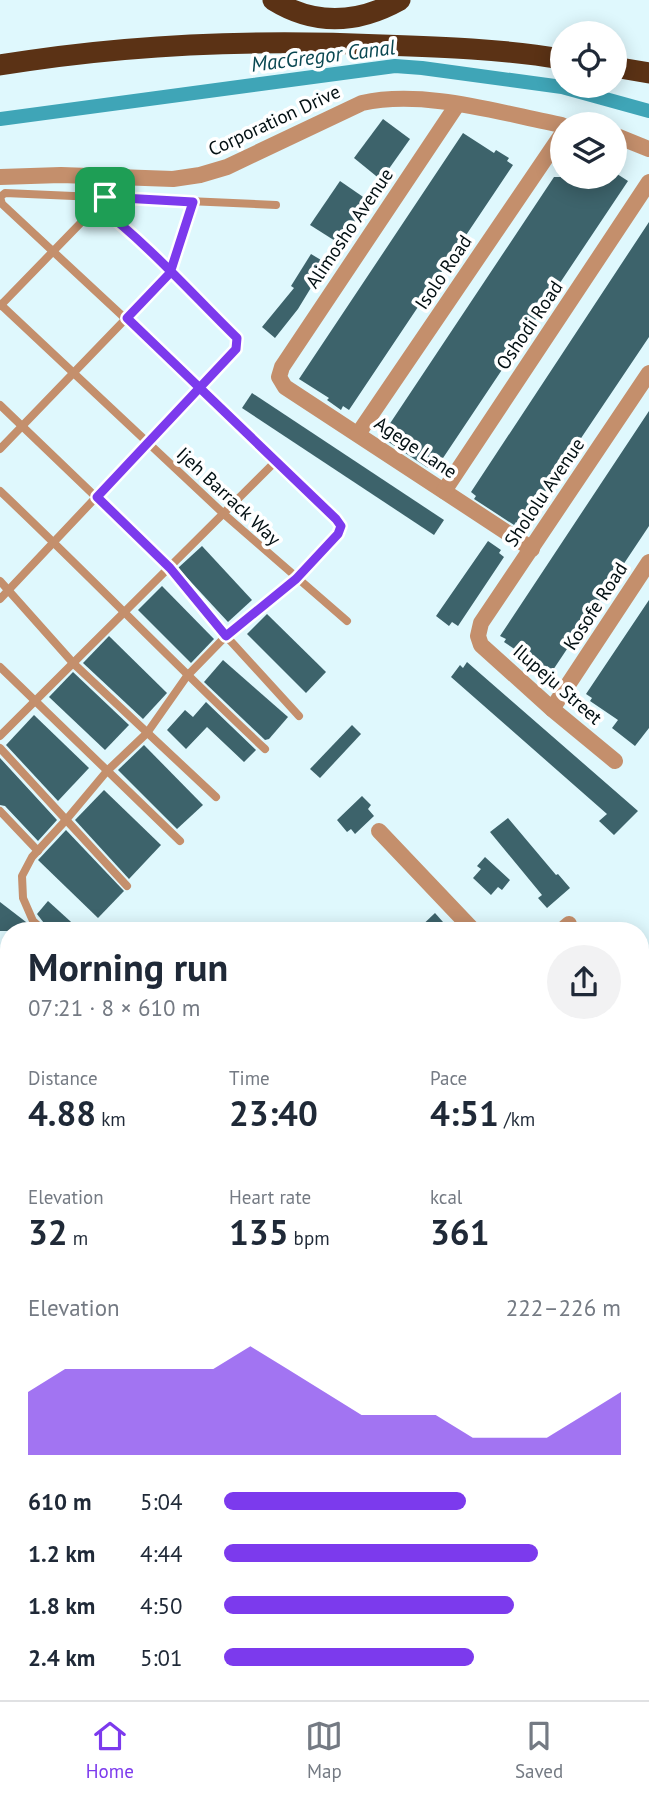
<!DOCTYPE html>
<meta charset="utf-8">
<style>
:root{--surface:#fff;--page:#f2f2f3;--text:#1f2937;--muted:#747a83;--line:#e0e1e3;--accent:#7c3aed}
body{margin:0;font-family:"PT Sans",sans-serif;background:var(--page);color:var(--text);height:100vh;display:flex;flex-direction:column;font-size:26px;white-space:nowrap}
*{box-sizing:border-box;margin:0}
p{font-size:23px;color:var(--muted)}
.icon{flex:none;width:38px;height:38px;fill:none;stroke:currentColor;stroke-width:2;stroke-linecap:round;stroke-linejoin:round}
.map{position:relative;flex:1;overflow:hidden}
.details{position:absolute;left:0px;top:922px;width:649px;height:779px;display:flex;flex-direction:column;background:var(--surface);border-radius:28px 28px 0 0;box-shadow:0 4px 18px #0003}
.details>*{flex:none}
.tools{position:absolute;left:550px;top:21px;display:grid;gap:14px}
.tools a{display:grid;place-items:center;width:77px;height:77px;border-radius:50%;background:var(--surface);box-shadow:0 4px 18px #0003;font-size:35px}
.pin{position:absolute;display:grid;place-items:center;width:60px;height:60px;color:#fff;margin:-30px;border-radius:14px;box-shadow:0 4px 10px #0006}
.round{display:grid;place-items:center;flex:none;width:74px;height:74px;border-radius:37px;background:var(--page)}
.headline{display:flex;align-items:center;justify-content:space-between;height:119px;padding:0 28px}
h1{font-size:38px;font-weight:700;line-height:52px}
.figures{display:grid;grid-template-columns:repeat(3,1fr);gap:10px;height:119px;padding:7px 28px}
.figures div{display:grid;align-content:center}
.figures b{font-size:35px;font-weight:700}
.figures small{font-size:19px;font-weight:400}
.figures p{font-size:19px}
.chart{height:196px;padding:14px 28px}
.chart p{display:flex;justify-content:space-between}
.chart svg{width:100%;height:126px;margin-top:7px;fill:var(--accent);opacity:.7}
ul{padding:0 28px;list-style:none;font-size:23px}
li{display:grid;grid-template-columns:112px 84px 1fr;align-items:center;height:52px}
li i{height:18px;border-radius:9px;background:var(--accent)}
.dock{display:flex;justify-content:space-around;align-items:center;height:98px;border-top:2px solid var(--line);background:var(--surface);font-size:19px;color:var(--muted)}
.dock a{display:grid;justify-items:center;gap:4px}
.dock .active{color:var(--accent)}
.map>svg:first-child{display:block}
.green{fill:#7ee9fd}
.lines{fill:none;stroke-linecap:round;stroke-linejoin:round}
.stream{stroke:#2d7886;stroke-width:4.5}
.canal{stroke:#3fa5b7;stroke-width:14}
.building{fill:#3d636b}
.service{stroke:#c48f6c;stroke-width:8}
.minor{stroke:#c48f6c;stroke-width:16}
.motorway{stroke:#5b3215;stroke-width:21}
.route-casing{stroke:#fff;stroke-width:14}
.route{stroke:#7c3aed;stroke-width:9}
.labels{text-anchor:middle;stroke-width:7;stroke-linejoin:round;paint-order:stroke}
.street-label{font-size:19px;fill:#020f12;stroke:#fff}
.water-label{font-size:21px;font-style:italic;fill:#0a4852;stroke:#fff}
</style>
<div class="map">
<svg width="649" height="1700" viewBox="0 0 649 1700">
<rect width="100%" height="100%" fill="#dff8fd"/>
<!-- green -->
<path class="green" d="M649,1370v330h-578l-9,-8h578v-319z"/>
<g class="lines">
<!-- stream -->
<path class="stream" d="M640,1178l9,-2"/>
<!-- canal -->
<path class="canal" d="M0,119l395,-53 27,2 140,19 87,24"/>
</g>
<!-- building -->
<g class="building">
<path d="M383,119l27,20 -29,41 -27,-22z"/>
<path d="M463,133l31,20 2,-3 13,8 -2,3 6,4 -164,245 -6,-4 -2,4 -14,-10 2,-2 -30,-19z"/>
<path d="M614,172l14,9 -193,289 -6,-5 -1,3 -41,-27 2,-3 -6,-4 171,-257h27l14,11 9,-11h10z"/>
<path d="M340,181l29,20 -29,43 -30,-19z"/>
<path d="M649,222v115l-127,189 -6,-4 -2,3 -40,-26 2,-3 -5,-4z"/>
<path d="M311,254l15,9 -28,46 -23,29 -13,-11 32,-39 -3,-2z"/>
<path d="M252,393l192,127 -10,15 -192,-127z"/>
<path d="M649,411v115l-96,144 -6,-4 -2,3 -41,-27 2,-3 -6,-3z"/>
<path d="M488,541l13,9 -2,3 5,4 -46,69 -6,-4 -3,4 -13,-10z"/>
<path d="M202,546l50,54 -24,22 -50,-54z"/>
<path d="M162,586l52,53 -23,24 -53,-53z"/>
<path d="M649,600v128l-14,18 -23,-18 6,-8 -28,-19 2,-3 -6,-4z"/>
<path d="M267,614l59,58 -20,21 -59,-59z"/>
<path d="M109,636l58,57 -24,26 -60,-56z"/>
<path d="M223,660l65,57 -19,22 -4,1 -61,-58z"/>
<path d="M467,662l171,149 -24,24 -15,-14 8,-7 -156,-137 9,-12 3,3z"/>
<path d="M73,672l56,53 -24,25 -56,-53z"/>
<path d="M206,702l50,48 -12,12 -37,-35 -21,22 -19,-19 18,-20 8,7z"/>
<path d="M34,715l55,53 -31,33 -52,-56z"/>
<path d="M352,725l9,9 -41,44 -10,-9z"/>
<path d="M144,745l59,60 -26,24 -59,-59z"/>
<path d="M0,758l57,62 -19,21 -33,-35 -5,-1z"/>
<path d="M104,790l57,55 -32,34 -54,-59z"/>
<path d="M362,796l9,9 -3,4 6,7 -19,18 -4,-5 -4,3 -10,-12z"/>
<path d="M508,818l48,57 2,-1 12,14 -23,20 -9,-10 4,-3 -52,-63z"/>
<path d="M66,830l58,61 -26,27 -60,-58z"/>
<path d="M485,857l25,23 -8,10 -4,-3 -7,8 -18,-17 8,-9 -4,-3z"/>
<path d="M48,901l33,30h-31l-13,-17z"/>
<path d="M0,902l26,20 8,9h-34z"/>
<path d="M435,913l16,18h-35z"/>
</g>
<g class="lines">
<!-- service -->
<g class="service">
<path d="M0,304l225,211 122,106"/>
<path d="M0,306l101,-104"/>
<path d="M0,405l170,163 56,68 73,80"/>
<path d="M0,449l170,-176 23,-71"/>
<path d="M0,491c90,85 175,174 265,258"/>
<path d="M0,581l74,83 142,133"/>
<path d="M0,599l236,-250 1,-11 -119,-117 -20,-15"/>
<path d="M0,667l180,174"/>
<path d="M0,736l276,-275"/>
<path d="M0,748l127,138"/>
<path d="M0,811l38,40"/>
<path d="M44,931l-11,-10 -10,-23 -1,-22 10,-19 34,-37 41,-49 40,-38 40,-57 39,-40 70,-57 42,-45 3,-9 -141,-137 -198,-184 -2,-7 5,-4 271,12"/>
<path d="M0,1178l9,-5"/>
<path d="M0,1470l9,20"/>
<path d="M205,1692l19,8"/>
</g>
<!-- minor -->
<g class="minor">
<path d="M457,105l-175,262 -3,10 6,10 247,162"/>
<path d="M614,135l35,14"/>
<path d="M0,177l61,-2 112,4 27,-4 27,-8 135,-64c62,-14 138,10 200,22"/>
<path d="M358,434l204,-300"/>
<path d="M444,491l205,-309"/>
<path d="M552,709l97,-147"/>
<path d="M615,761l-63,-52 -71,-64 -3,-9 3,-13 168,-250"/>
<path d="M379,831l95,100"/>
<path d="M561,931l8,-7"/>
<path d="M0,1288l9,27"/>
<path d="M640,1358l9,-1"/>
<path d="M0,1455l9,-4"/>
</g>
<!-- motorway -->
<g class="motorway">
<path d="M273,0c42,26 84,24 127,0"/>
<path d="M0,65c127,-21 253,-26 382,-20 60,2 120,4 180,14"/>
<path d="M614,67l35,6"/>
</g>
</g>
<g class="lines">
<defs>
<path id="route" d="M105,197l-7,9c50,38 94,88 139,132l-1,11 -139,148 73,71 56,68 70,-57 42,-45 3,-8 -5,-7 -209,-201 43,-45 23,-71 -88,-5"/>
</defs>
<!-- route casing -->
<use href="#route" class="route-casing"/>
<!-- route -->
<use href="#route" class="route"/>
</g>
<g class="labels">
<!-- street labels -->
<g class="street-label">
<text transform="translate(274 120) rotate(-25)" y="7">Corporation Drive</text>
<text transform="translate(349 228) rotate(-56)" y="7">Alimosho Avenue</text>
<text transform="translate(443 272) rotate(-56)" y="7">Isolo Road</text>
<text transform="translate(529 325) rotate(-56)" y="7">Oshodi Road</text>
<text transform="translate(416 447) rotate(34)" y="7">Agege Lane</text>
<text transform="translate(544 492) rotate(-56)" y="7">Shololu Avenue</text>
<text transform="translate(229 496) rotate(43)" y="7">Ijeh Barrack Way</text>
<text transform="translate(595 606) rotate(-57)" y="7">Kosofe Road</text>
<text transform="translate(558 684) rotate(41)" y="7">Ilupeju Street</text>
</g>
<!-- water labels -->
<g class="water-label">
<text transform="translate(323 56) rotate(-7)" y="7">MacGregor Canal</text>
</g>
</g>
</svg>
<div class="tools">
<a><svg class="icon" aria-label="locate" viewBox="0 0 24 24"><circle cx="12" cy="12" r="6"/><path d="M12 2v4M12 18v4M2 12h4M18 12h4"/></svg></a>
<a><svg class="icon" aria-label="layers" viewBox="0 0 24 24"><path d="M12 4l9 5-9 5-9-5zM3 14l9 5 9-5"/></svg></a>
</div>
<div class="pin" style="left:105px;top:197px;background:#1e9e55"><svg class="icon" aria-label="arrive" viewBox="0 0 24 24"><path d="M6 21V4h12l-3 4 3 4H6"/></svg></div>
<section class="details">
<div class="headline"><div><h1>Morning run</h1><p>07:21 · 8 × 610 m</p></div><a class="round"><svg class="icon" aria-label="share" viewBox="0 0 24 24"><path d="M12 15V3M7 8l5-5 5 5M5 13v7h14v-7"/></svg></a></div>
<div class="figures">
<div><p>Distance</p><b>4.88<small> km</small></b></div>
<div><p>Time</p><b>23:40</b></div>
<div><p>Pace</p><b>4:51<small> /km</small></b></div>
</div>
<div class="figures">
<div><p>Elevation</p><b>32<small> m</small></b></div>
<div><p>Heart rate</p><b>135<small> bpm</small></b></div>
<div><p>kcal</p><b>361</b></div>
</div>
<div class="chart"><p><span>Elevation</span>222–226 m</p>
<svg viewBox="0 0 160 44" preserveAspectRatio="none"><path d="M0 44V22L10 14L20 14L30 14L40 14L50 14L60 6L70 14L80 22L90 30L100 30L110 30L120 38L130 38L140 38L150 30L160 22V44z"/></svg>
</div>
<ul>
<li><b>610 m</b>5:04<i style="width:61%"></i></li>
<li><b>1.2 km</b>4:44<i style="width:79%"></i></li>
<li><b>1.8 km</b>4:50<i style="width:73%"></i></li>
<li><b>2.4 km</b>5:01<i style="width:63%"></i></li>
</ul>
</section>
</div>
<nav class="dock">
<a class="active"><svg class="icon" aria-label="home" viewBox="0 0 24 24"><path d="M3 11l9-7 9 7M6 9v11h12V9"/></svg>Home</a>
<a><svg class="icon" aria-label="map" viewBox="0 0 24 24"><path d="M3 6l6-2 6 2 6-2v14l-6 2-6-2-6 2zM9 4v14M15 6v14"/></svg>Map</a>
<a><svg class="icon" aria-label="saved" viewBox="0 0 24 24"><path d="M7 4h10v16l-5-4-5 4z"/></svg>Saved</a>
</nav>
